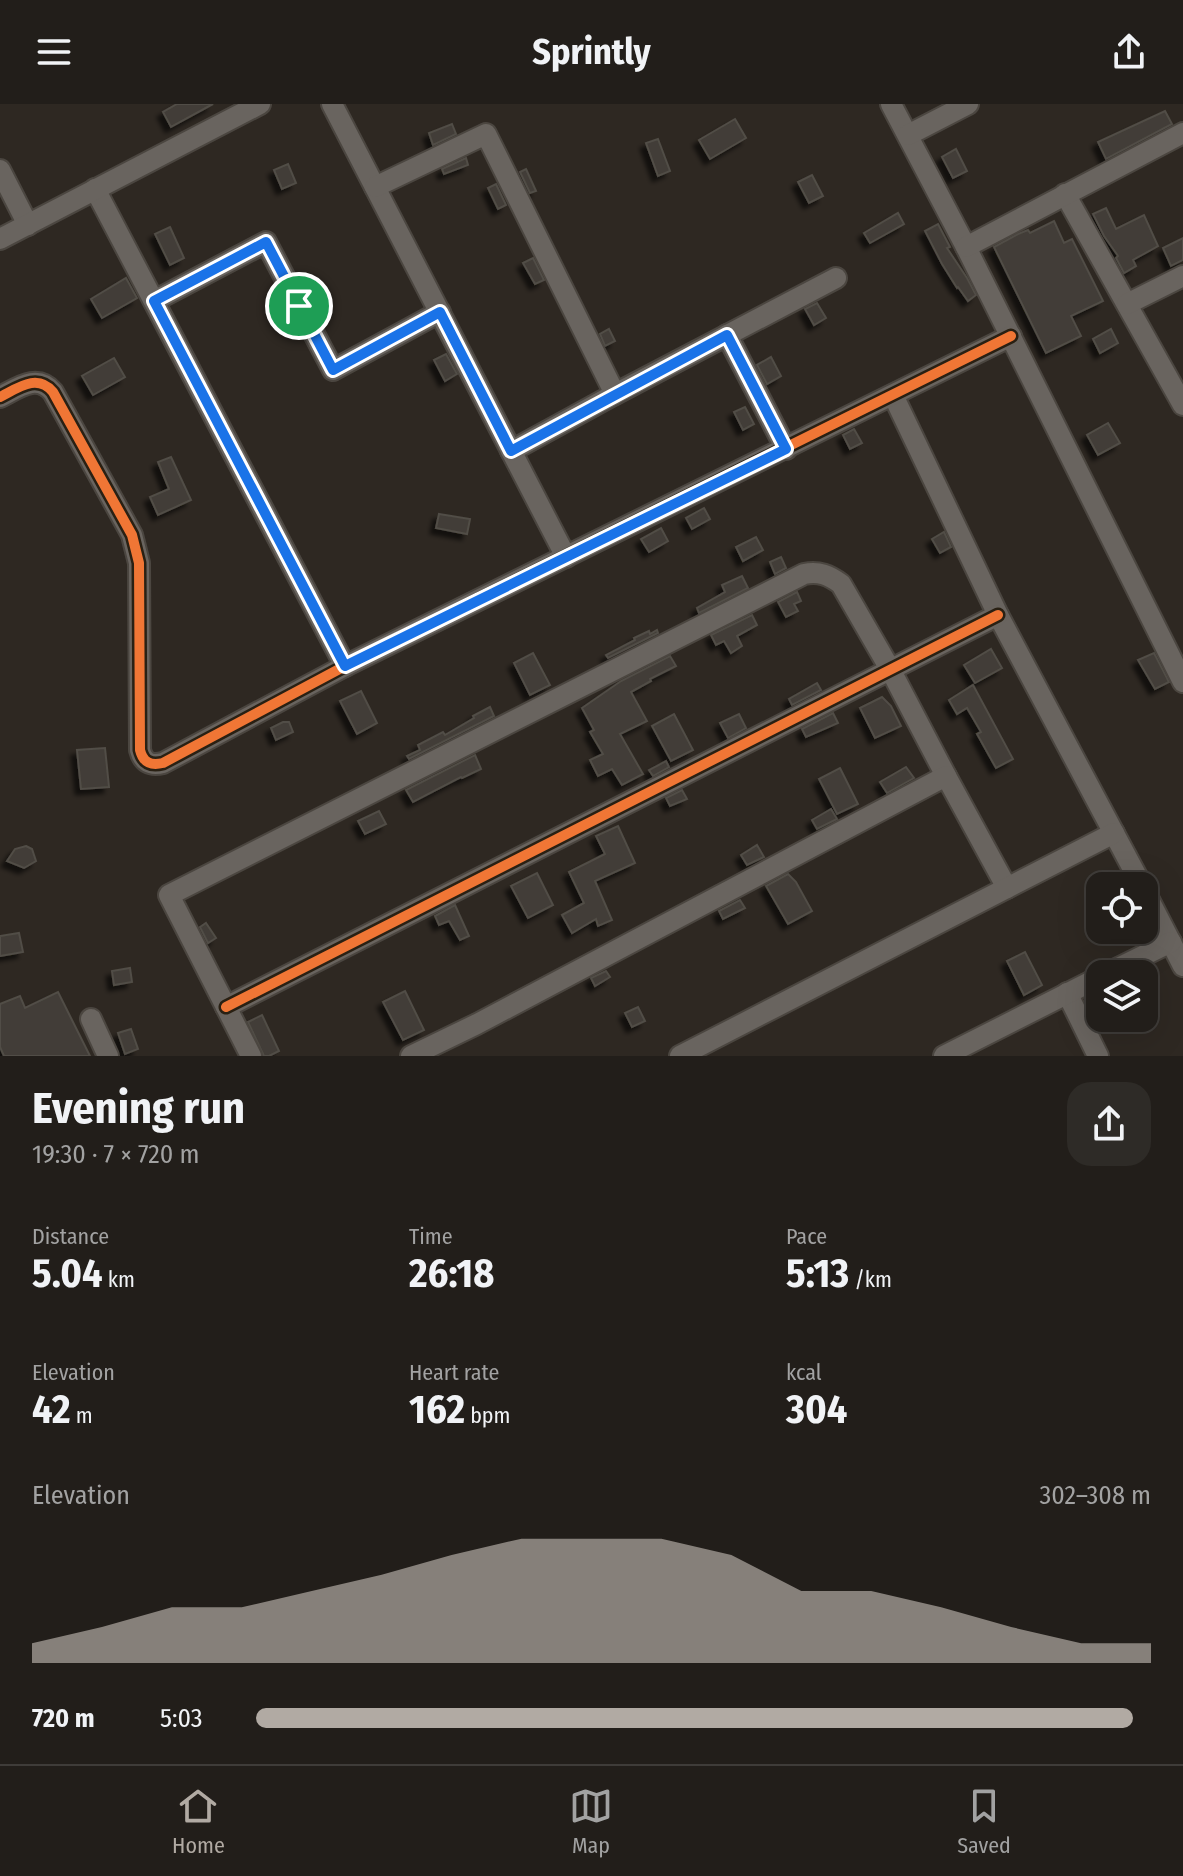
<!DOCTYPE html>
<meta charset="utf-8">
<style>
:root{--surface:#221e1a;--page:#2e2b27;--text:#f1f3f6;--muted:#a2a2a2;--line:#3f3c39;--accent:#b1aaa3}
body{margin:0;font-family:"Fira Sans Condensed",sans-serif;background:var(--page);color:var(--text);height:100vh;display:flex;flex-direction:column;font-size:30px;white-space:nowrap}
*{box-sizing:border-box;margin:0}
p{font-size:26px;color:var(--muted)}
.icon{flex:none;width:44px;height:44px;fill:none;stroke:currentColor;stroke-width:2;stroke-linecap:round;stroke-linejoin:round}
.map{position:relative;height:952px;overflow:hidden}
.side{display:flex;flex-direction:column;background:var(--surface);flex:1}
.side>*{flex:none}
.tools{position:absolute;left:1086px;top:768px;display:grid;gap:16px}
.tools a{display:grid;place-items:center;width:72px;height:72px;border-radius:16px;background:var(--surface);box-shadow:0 8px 32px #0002,0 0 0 2px var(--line);font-size:40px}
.pin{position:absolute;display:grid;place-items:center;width:68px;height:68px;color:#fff;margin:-34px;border:4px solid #fff;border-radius:50%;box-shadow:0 2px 8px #0007}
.round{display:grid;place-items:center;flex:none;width:84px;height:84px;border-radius:24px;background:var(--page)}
.summary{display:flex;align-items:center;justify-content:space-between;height:136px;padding:0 32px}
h1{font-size:44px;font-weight:700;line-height:60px}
.stats{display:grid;grid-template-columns:repeat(3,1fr);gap:12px;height:136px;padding:8px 32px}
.stats div{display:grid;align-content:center}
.stats b{font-size:40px;font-weight:700}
.stats small{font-size:22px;font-weight:400}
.stats p{font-size:22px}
.chart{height:224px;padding:16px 32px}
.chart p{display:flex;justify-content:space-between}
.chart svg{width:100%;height:144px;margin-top:8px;fill:var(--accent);opacity:.7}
ul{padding:0 32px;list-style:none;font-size:26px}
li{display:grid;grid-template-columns:128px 96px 1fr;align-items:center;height:60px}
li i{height:20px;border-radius:10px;background:var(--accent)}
header{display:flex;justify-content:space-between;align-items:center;height:104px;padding:0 32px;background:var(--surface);font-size:36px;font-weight:700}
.dock{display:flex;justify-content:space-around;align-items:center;height:112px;border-top:2px solid var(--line);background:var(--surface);font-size:22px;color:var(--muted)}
.dock a{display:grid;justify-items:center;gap:4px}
.dock .active{color:var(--accent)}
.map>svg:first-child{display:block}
.building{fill:#423d37;stroke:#514d46;stroke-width:2;filter:url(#shadow)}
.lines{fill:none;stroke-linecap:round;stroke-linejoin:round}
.street-casing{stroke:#4b4640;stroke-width:24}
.street{stroke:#69645f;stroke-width:20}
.cycleway-casing{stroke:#292013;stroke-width:15}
.cycleway{stroke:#f07635;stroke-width:10}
.route-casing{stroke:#fff;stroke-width:16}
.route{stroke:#1a73e8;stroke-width:10}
</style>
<header><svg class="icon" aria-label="menu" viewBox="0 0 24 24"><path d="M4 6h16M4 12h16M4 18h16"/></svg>Sprintly<svg class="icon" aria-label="share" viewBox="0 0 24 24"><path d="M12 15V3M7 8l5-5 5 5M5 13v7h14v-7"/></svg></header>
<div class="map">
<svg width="1183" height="952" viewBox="0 0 1183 952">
<defs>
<filter id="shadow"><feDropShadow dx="-5.5" dy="5.5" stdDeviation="2" flood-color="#0009"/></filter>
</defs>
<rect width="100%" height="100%" fill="#2e2822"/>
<!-- building -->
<g class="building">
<path d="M177,0h36l-42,23 -8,-15z"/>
<path d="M1165,7l7,13 -66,35 -8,-17z"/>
<path d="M735,15l11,19 -36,21 -11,-19z"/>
<path d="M452,20l4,10 -23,11 -4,-12z"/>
<path d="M658,35l12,32 -12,5 -12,-33z"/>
<path d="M956,45l11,22 -14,7 -11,-21z"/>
<path d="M466,54l2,7 -24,9 -2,-5z"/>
<path d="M288,60l8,19 -14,6 -8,-19z"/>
<path d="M526,65l10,22 -6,2 -10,-21z"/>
<path d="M812,71l11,21 -14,7 -11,-21z"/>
<path d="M496,80l10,21 -8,4 -10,-21z"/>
<path d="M1106,104l10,21 28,-14 14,31 -25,14 3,6 -12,7 -8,-15 2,-2 -14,-20 -11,-22z"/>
<path d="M898,109l6,11 -34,19 -6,-10z"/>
<path d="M1054,117l10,22 8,-4 31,62 -32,15 10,20 -35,17 -52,-106 24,-13 10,-4 2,3z"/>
<path d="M938,120l12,23 -3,1 20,30 9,17 -8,6 -10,-14 -1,1 -15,-24 -17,-33z"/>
<path d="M170,123l14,31 -14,7 -15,-31z"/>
<path d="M1183,134v22l-12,6 -8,-18z"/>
<path d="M533,154l11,22 -9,4 -12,-21z"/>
<path d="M126,174l11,20 -35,20 -11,-19z"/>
<path d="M817,199l9,15 -12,7 -9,-16z"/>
<path d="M609,225l6,12 -10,5 -5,-12z"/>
<path d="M1111,225l7,14 -18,10 -7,-14z"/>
<path d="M446,250l11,20 -12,7 -11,-21z"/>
<path d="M771,253l10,19 -14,8 -10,-19z"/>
<path d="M114,254l11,19 -32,18 -11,-19z"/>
<path d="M745,303l9,17 -11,6 -9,-18z"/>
<path d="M1108,319l12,20 -22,12 -11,-20z"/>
<path d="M854,325l8,14 -12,6 -7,-14z"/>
<path d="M171,353l20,43 -33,15 -8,-18 19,-8 -11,-27z"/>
<path d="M704,404l6,11 -18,10 -6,-11z"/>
<path d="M439,410l31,5 -3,15 -31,-6z"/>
<path d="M661,424l7,13 -19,11 -8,-13z"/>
<path d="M944,428l7,15 -11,6 -8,-14z"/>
<path d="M756,433l7,13 -20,11 -7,-14z"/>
<path d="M781,453l5,11 -11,6 -5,-12z"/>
<path d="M742,472l6,12 -49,25 -2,-5 28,-16 -3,-7z"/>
<path d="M797,488l4,9 -7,3 4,7 -12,6 -8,-15z"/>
<path d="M752,511l5,10 -20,11 5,10 -11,7 -7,-12 -8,4 -5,-10z"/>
<path d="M657,526l1,3 -50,25 -2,-3 29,-15 -1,-2 15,-7 1,3z"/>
<path d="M991,545l11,19 -27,15 -11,-18z"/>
<path d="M533,549l17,32 -20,10 -16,-32z"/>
<path d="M1154,549l15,29 -14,7 -17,-29z"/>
<path d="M670,552l6,10 -26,13 1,2 -20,11 16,29 -27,13 23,40 -21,11 -10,-16 -14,7 -8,-16 13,-6 -13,-22 4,-2 -12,-22 39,-27z"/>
<path d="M817,579l4,7 -29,15 -3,-6z"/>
<path d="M973,581l40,74 -17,9 -19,-34 4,-2 -14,-24 -10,6 -8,-14z"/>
<path d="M361,587l16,32 -20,11 -17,-33z"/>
<path d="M882,593l9,9 10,20 -26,12 -15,-30z"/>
<path d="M490,603l4,9 -85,43 -2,-3 13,-6 -2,-5 25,-13 2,3 29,-17 -1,-2z"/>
<path d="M833,609l5,10 -32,14 -4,-8z"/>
<path d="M674,610l19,36 -22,11 -19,-35z"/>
<path d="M739,610l7,14 -18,10 -8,-15z"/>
<path d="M283,618h6l4,10 -17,8 -5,-12z"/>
<path d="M105,644l4,39 -28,2 -4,-39z"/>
<path d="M475,651l6,14 -19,9 -1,-1 -48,25 -7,-12z"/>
<path d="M666,657l3,6 -16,9 -4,-6z"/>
<path d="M906,663l8,11 -27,15 -7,-11z"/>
<path d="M840,664l18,36 -21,10 -18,-35z"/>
<path d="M682,686l5,9 -17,7 -4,-8z"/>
<path d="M831,705l6,10 -20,10 -5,-9z"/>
<path d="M379,707l7,13 -21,10 -7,-13z"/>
<path d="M618,722l17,37 -40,18 17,39 -14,6 -2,-7 -24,14 -10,-18 22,-12 -15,-31 36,-18 -9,-18z"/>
<path d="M757,741l7,12 -17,8 -6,-10z"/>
<path d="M26,742l6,3 4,12 -12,7 -17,-7 8,-12z"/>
<path d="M537,769l16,32 -25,13 -17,-32z"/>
<path d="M788,770l8,8 16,29 -24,13 -22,-38z"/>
<path d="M740,796l5,8 -22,11 -4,-8z"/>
<path d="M455,801l14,31 -9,4 -11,-19 -10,4 -4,-9z"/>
<path d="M206,819l10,15 -8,5 -8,-16z"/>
<path d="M19,829l4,19 -23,4v-20z"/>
<path d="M1025,848l17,33 -18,10 -17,-34z"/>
<path d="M130,864l2,14 -18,3 -2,-14z"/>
<path d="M606,867l4,6 -15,9 -4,-8z"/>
<path d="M405,887l19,39 -21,10 -20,-38z"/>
<path d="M58,888l32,64h-86l-4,-9v-43l20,-8 5,12z"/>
<path d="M638,903l7,14 -13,6 -7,-14z"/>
<path d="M262,911l17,36 -10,5h-5l-16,-34z"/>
<path d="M131,925l7,20 -13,5 -7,-21z"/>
</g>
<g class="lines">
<defs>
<g id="street">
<path d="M332,0l234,453"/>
<path d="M891,0l75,143 217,435"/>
<path d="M908,31l60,-31"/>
<path d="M0,66l28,55"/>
<path d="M375,83l111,-53 129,260 -104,57"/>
<path d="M95,85l250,477"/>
<path d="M1065,90l118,211"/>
<path d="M0,135l260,-135"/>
<path d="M966,143l217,-114"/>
<path d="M154,197l112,-59 67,128 107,-58"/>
<path d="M1127,200l56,-28"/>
<path d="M727,231l59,114"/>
<path d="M615,290l221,-116"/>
<path d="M893,291l105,220 144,271"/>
<path d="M0,293c18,-9 37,-24 53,-5l79,143 7,28 1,187c3,12 10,16 23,13l182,-97 666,-330"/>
<path d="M1144,786l39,76"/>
<path d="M1106,870l65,-32"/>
<path d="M1067,889l31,63"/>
<path d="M226,903l772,-392"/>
<path d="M91,915l17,37"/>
<path d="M251,952l-82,-161 635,-321c15,-3 25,1 37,10l49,85 56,107"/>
<path d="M411,952l66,-32 469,-248 61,112"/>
<path d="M680,952l434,-223"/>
<path d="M944,952l156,-79"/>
</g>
</defs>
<!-- street casing -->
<use href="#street" class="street-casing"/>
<!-- street -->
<use href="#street" class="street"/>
<defs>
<g id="cycleway">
<path d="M0,293c18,-9 37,-24 53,-5l79,143 7,28 1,187c3,12 10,16 23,13l182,-97 666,-330"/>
<path d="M226,903l772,-392"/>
</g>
</defs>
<!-- cycleway casing -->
<use href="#cycleway" class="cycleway-casing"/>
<!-- cycleway -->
<use href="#cycleway" class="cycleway"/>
</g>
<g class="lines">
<defs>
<path id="route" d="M266,138l67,128 107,-58 71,139 216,-116 59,114 -441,217 -191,-365z"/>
</defs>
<!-- route casing -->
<use href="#route" class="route-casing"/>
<!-- route -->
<use href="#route" class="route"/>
</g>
</svg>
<div class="tools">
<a><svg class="icon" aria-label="locate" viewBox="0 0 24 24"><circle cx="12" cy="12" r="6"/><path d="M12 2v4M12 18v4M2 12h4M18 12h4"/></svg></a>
<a><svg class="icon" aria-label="layers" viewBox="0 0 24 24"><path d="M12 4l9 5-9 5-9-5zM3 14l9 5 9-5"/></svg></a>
</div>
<div class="pin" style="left:299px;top:202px;background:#1e9e55"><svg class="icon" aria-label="arrive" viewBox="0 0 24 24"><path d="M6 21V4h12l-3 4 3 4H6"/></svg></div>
</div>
<section class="side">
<div class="summary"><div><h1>Evening run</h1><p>19:30 · 7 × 720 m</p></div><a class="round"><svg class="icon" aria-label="share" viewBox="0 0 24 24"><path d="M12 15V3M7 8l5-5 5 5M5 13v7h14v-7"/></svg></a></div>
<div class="stats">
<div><p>Distance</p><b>5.04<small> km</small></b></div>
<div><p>Time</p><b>26:18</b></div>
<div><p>Pace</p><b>5:13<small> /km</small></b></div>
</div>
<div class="stats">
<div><p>Elevation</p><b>42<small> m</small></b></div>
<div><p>Heart rate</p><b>162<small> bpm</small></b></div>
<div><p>kcal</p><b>304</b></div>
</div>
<div class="chart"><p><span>Elevation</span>302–308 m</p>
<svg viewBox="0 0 160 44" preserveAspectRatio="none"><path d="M0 44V38L10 33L20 27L30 27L40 22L50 17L60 11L70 6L80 6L90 6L100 11L110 22L120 22L130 27L140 33L150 38L160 38V44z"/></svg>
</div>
<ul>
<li><b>720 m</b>5:03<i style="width:98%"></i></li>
</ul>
</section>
<nav class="dock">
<a class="active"><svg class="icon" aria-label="home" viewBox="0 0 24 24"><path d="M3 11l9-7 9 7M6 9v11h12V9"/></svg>Home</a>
<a><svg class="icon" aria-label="map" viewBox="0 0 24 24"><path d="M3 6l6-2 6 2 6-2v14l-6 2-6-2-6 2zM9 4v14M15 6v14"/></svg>Map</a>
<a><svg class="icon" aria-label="saved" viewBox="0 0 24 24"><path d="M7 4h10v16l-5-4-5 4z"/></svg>Saved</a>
</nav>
